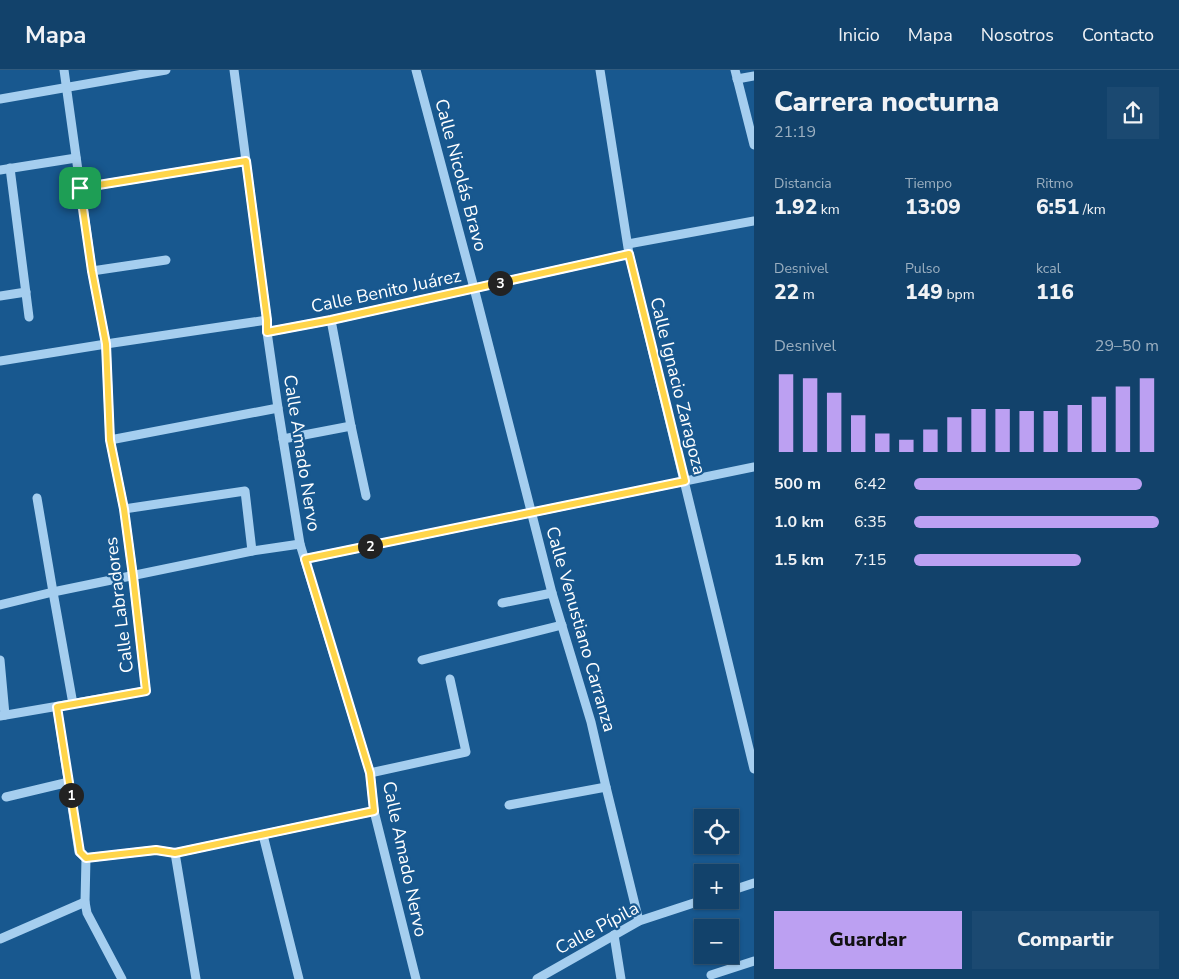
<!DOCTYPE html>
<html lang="es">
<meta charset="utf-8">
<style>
:root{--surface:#12426b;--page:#1b4971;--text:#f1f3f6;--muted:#9cb0c1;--line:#315b7e;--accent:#bca0f2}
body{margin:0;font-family:"Nunito Sans",sans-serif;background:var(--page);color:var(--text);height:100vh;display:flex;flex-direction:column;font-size:19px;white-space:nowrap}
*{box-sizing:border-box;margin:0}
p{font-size:16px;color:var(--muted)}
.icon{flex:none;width:28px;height:28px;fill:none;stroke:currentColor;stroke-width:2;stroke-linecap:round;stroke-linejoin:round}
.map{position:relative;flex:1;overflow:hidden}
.details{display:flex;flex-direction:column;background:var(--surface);width:425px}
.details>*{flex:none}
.tools{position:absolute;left:694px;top:739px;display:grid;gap:10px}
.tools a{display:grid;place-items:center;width:45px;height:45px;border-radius:0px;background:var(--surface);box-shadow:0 1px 4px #0004,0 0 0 1px var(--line);font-size:25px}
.pin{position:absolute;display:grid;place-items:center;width:42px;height:42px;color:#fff;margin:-21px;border-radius:10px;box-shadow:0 2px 8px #0006}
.km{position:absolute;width:25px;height:25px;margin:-12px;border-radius:50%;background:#222;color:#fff;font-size:14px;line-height:25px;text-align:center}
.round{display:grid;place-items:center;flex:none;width:52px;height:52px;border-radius:0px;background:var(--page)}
.overview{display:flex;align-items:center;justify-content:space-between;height:85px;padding:0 20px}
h1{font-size:28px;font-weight:800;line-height:38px}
.metrics{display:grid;grid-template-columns:repeat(3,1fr);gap:8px;height:85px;padding:5px 20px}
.metrics div{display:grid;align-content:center}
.metrics b{font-size:21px;font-weight:800}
.metrics small{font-size:14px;font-weight:400}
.metrics p{font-size:14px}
.chart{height:140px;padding:10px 20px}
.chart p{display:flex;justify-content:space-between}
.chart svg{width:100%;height:90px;margin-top:5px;stroke:var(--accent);stroke-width:6}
.button{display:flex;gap:10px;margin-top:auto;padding:10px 20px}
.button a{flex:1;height:58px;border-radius:0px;background:var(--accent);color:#111;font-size:20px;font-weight:800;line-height:58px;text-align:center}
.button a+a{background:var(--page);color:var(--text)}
ul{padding:0 20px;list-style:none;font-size:16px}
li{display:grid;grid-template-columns:80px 60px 1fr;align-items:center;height:38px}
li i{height:12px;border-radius:6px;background:var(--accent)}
header{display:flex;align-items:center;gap:30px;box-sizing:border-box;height:70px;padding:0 25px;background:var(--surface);border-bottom:1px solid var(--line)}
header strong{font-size:24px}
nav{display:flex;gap:28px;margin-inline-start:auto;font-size:18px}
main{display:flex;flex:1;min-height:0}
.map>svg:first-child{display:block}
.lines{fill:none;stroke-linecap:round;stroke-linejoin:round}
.minor{stroke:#a5ceef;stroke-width:9}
.route-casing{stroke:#fff;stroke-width:10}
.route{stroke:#ffd54a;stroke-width:6}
.labels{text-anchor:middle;stroke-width:4.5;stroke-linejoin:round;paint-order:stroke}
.street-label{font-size:18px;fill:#fff;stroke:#18588f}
</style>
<header>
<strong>Mapa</strong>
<nav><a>Inicio</a><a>Mapa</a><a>Nosotros</a><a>Contacto</a></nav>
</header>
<main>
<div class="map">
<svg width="754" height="909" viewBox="0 0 754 909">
<rect width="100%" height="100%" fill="#18588f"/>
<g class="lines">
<!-- minor -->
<g class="minor">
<path d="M234,0l33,250v12l11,76 22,136 70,229 4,38 42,168"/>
<path d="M416,0l58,218 78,305 39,129 15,65 33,134"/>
<path d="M600,0l29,184 125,515"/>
<path d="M735,0l19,75"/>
<path d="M737,9l17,-3"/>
<path d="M0,29l166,-29"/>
<path d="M10,98l19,149"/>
<path d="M0,100l76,-12"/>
<path d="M80,118l166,-27"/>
<path d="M628,174l126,-23"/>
<path d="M92,201l74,-11"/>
<path d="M0,226l26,-4"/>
<path d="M331,250l20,106 15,70"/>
<path d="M267,262l64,-12 298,-66"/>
<path d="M0,291l106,-17 161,-24"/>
<path d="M283,369l68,-13"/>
<path d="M110,370l168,-32"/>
<path d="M37,428l16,94 20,112"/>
<path d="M124,439l121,-18 7,60"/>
<path d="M305,489l449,-92"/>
<path d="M502,533l50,-10"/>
<path d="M0,535l53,-13 199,-41 48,-7"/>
<path d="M0,590l5,55"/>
<path d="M422,590l140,-35"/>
<path d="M57,637l22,145 7,6 -1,44 2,11 35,66"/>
<path d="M0,646l146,-25 -13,-115 -9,-67 -14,-69 -4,-96 -14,-73 -28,-201"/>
<path d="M370,703l96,-21 -16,-73"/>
<path d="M6,727l63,-15"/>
<path d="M509,735l97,-18"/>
<path d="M263,765l36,144"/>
<path d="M175,783l21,126"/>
<path d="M86,788l70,-8 19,3 199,-42"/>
<path d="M730,821l24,-8"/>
<path d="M614,865l7,44"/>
<path d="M0,869l85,-37"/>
<path d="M711,905l43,-14"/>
<path d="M537,909l102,-58 64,-21"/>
</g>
</g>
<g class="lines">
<defs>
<path id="route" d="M246,91l21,159v12l64,-12 298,-66 56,227 -380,78 65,214 4,38 -199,42 -19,-3 -70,8 -6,-6 -23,-145 89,-16 -13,-115 -9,-67 -14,-69 -4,-96 -14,-73 -12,-83z"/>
</defs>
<!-- route casing -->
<use href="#route" class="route-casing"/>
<!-- route -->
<use href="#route" class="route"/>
</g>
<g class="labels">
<!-- street labels -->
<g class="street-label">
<text transform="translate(461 105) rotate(75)" y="6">Calle Nicolás Bravo</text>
<text transform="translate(386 221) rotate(-12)" y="6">Calle Benito Juárez</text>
<text transform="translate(678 316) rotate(76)" y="6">Calle Ignacio Zaragoza</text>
<text transform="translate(302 383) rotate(81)" y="6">Calle Amado Nervo</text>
<text transform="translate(119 535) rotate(-97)" y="6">Calle Labradores</text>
<text transform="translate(581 559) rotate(74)" y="6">Calle Venustiano Carranza</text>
<text transform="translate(405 789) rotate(78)" y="6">Calle Amado Nervo</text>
<text transform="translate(597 858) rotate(-28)" y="6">Calle Pípila</text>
</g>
</g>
</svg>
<div class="tools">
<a><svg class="icon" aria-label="locate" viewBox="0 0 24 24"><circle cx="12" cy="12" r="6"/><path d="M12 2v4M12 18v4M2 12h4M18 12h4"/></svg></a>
<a>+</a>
<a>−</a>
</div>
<div class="pin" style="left:80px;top:118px;background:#1e9e55"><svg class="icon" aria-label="arrive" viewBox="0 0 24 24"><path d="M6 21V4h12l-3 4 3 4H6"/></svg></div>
<b class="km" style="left:71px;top:725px">1</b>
<b class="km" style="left:370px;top:476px">2</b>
<b class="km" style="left:500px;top:213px">3</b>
</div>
<section class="details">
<div class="overview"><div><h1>Carrera nocturna</h1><p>21:19</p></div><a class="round"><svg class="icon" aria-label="share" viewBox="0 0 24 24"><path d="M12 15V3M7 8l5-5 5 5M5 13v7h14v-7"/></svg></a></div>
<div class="metrics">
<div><p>Distancia</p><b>1.92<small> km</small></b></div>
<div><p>Tiempo</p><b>13:09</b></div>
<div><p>Ritmo</p><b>6:51<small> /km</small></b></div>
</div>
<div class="metrics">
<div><p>Desnivel</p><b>22<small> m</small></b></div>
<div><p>Pulso</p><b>149<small> bpm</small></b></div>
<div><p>kcal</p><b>116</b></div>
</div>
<div class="chart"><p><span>Desnivel</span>29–50 m</p>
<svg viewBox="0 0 160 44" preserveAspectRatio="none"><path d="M5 44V6M15 44V8M25 44V15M35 44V26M45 44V35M55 44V38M65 44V33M75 44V27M85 44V23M95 44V23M105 44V24M115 44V24M125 44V21M135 44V17M145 44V12M155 44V8"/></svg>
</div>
<ul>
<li><b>500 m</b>6:42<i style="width:93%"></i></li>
<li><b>1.0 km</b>6:35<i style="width:100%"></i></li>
<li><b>1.5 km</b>7:15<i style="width:68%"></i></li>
</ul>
<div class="button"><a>Guardar</a><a>Compartir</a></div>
</section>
</main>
